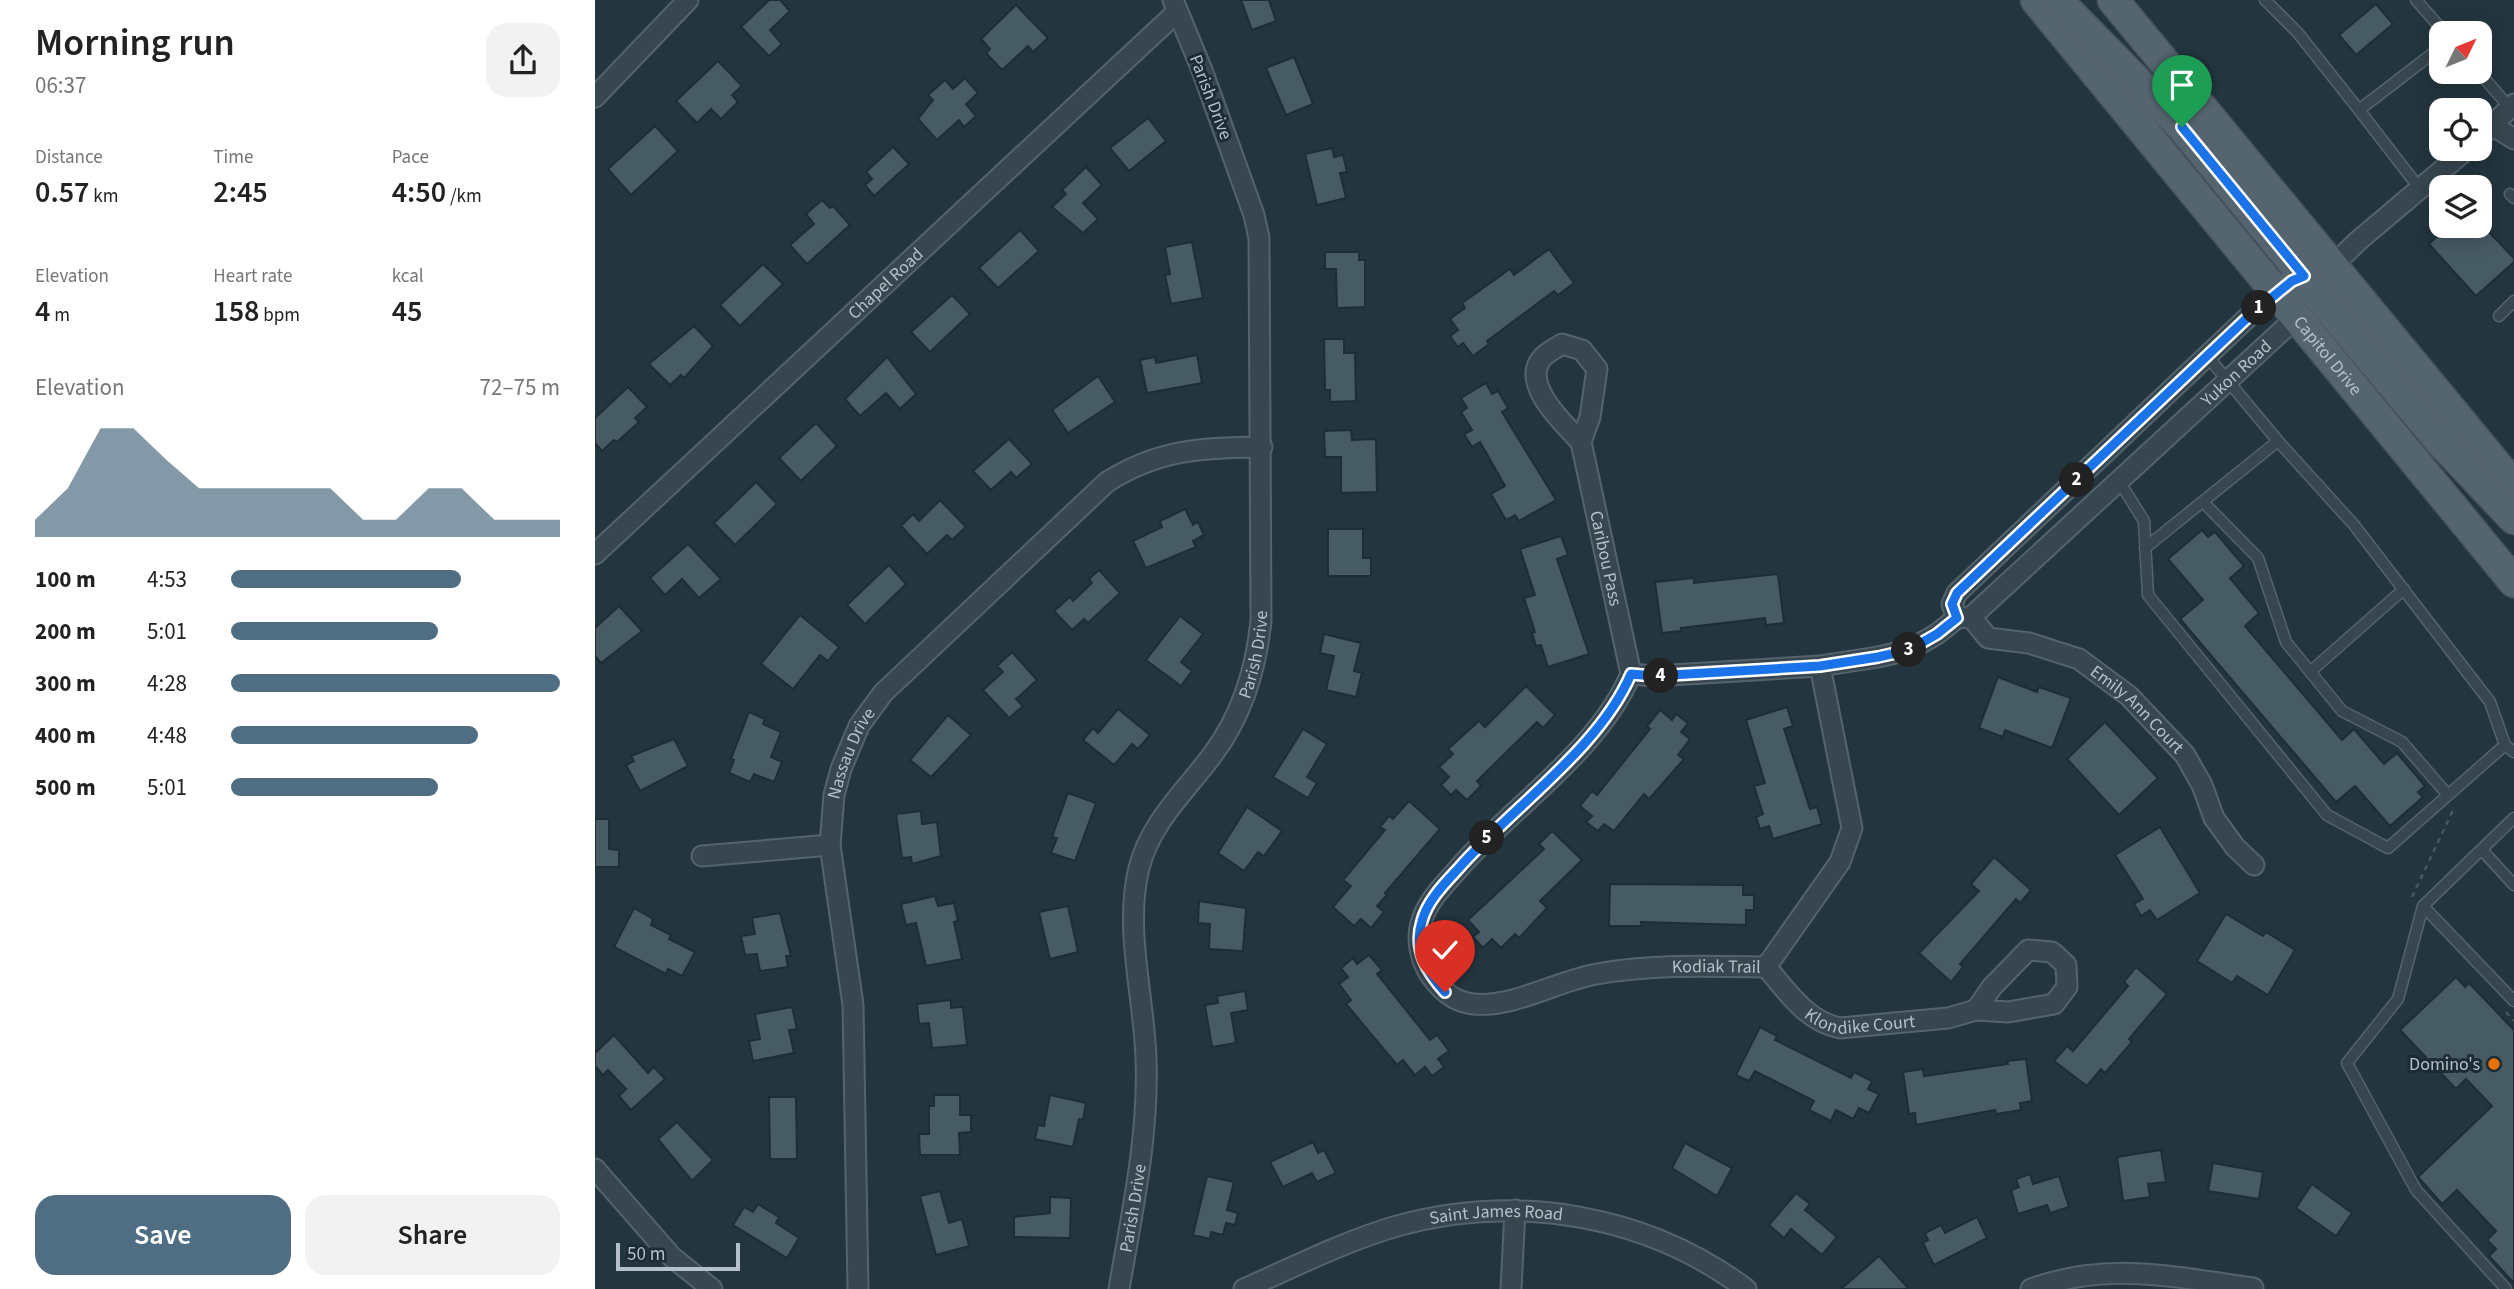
<!DOCTYPE html>
<meta charset="utf-8">
<style>
:root{--surface:#fff;--page:#f2f2f2;--text:#222;--muted:#767676;--accent:#4f6e84}
body{margin:0;font-family:"Source Sans 3",sans-serif;background:var(--page);color:var(--text);height:100vh;display:flex;flex-direction:column;font-size:26px;white-space:nowrap}
*{box-sizing:border-box;margin:0}
p{font-size:23px;color:var(--muted)}
.icon{flex:none;width:38px;height:38px;fill:none;stroke:currentColor;stroke-width:2;stroke-linecap:round;stroke-linejoin:round}
.map{position:relative;flex:1;overflow:hidden}
.side{display:flex;flex-direction:column;background:var(--surface);width:595px}
.side>*{flex:none}
.needle{width:46px;rotate:47deg}
.tools{position:absolute;left:1834px;top:21px;display:grid;gap:14px}
.tools a{display:grid;place-items:center;width:63px;height:63px;border-radius:14px;background:var(--surface);box-shadow:0 4px 18px #0003;font-size:35px}
.scale{position:absolute;left:21px;bottom:18px;width:124px;box-sizing:border-box;padding-left:7px;border:4px solid #b4c0ca;border-top:0;font-size:19px;line-height:24px;white-space:nowrap;color:#b4c0ca;-webkit-text-stroke:5px #1c2b34;paint-order:stroke}
.pin{position:absolute;display:grid;place-items:center;width:60px;height:60px;color:#fff;margin:-72px -30px;border-radius:50% 50% 50% 0;rotate:-45deg;box-shadow:0 0 7px #0007}
.pin .icon{rotate:45deg}
.km{position:absolute;width:35px;height:35px;margin:-18px;border-radius:50%;background:#222;color:#fff;font-size:19px;line-height:35px;text-align:center}
.round{display:grid;place-items:center;flex:none;width:74px;height:74px;border-radius:21px;background:var(--page)}
.overview{display:flex;align-items:center;justify-content:space-between;height:119px;padding:0 35px}
h1{font-size:38px;font-weight:600;line-height:52px}
.stats{display:grid;grid-template-columns:repeat(3,1fr);gap:10px;height:119px;padding:7px 35px}
.stats div{display:grid;align-content:center}
.stats b{font-size:30px;font-weight:600}
.stats small{font-size:19px;font-weight:400}
.stats p{font-size:19px}
.chart{height:196px;padding:14px 35px}
.chart p{display:flex;justify-content:space-between}
.chart svg{width:100%;height:126px;margin-top:7px;fill:var(--accent);opacity:.7}
.cta{display:flex;gap:14px;margin-top:auto;padding:14px 35px}
.cta a{flex:1;height:80px;border-radius:21px;background:var(--accent);color:#fff;font-size:28px;font-weight:600;line-height:80px;text-align:center}
.cta a+a{background:var(--page);color:var(--text)}
ul{padding:0 35px;list-style:none;font-size:23px}
li{display:grid;grid-template-columns:112px 84px 1fr;align-items:center;height:52px}
li i{height:18px;border-radius:9px;background:var(--accent)}
main{display:flex;flex:1;min-height:0}
.map>svg:first-child{display:block}
.building{fill:#475b65;stroke:#1e2d36;stroke-width:2}
.lines{fill:none;stroke-linecap:round;stroke-linejoin:round}
.lane-casing{stroke:#55636d;stroke-width:13}
.street-casing{stroke:#55636d;stroke-width:23}
.primary-casing{stroke:#44525b;stroke-width:33}
.path{stroke:#435c5a;stroke-width:2.5;stroke-dasharray:5 5;stroke-linecap:butt}
.lane{stroke:#37464f;stroke-width:10}
.street{stroke:#37464f;stroke-width:19}
.primary{stroke:#55656f;stroke-width:30}
.route-casing{stroke:#fff;stroke-width:14}
.route{stroke:#1a73e8;stroke-width:9}
.food-dot{fill:#e8710a;stroke:#1c2b34;stroke-width:2.5}
.labels{text-anchor:middle;stroke-width:6;stroke-linejoin:round;paint-order:stroke}
.street-label{font-size:18px;fill:#b4c0ca;stroke:#1c2b34}
.poi-label{font-size:18px;fill:#b4c0ca;stroke:#1c2b34;text-anchor:end}
</style>
<main>
<section class="side">
<div class="overview"><div><h1>Morning run</h1><p>06:37</p></div><a class="round"><svg class="icon" aria-label="share" viewBox="0 0 24 24"><path d="M12 15V3M7 8l5-5 5 5M5 13v7h14v-7"/></svg></a></div>
<div class="stats">
<div><p>Distance</p><b>0.57<small> km</small></b></div>
<div><p>Time</p><b>2:45</b></div>
<div><p>Pace</p><b>4:50<small> /km</small></b></div>
</div>
<div class="stats">
<div><p>Elevation</p><b>4<small> m</small></b></div>
<div><p>Heart rate</p><b>158<small> bpm</small></b></div>
<div><p>kcal</p><b>45</b></div>
</div>
<div class="chart"><p><span>Elevation</span>72–75 m</p>
<svg viewBox="0 0 160 44" preserveAspectRatio="none"><path d="M0 44V38L10 27L20 6L30 6L40 17L50 27L60 27L70 27L80 27L90 27L100 38L110 38L120 27L130 27L140 38L150 38L160 38V44z"/></svg>
</div>
<ul>
<li><b>100 m</b>4:53<i style="width:70%"></i></li>
<li><b>200 m</b>5:01<i style="width:63%"></i></li>
<li><b>300 m</b>4:28<i style="width:100%"></i></li>
<li><b>400 m</b>4:48<i style="width:75%"></i></li>
<li><b>500 m</b>5:01<i style="width:63%"></i></li>
</ul>
<div class="cta"><a>Save</a><a>Share</a></div>
</section>
<div class="map">
<svg width="1919" height="1289" viewBox="0 0 1919 1289">
<rect width="100%" height="100%" fill="#23353f"/>
<!-- building -->
<g class="building">
<path d="M174,0h11l10,11 -20,19 12,14 -13,12 -28,-29z"/>
<path d="M646,0h28l7,21 -24,9z"/>
<path d="M1781,4l17,20 -37,31 -17,-20z"/>
<path d="M421,5l32,33 -15,14 -5,-6 -26,24 -16,-17 4,-4 -9,-10z"/>
<path d="M699,57l19,47 -27,11 -20,-47z"/>
<path d="M123,61l24,25 -10,9 6,7 -17,17 -10,-10 -14,14 -21,-22z"/>
<path d="M370,78l13,15 -12,11 10,12 -12,11 -5,-7 -22,20 -19,-21 15,-19 -5,-5 17,-15 8,9z"/>
<path d="M553,118l18,23 -37,30 -19,-23z"/>
<path d="M60,126l23,25 -47,44 -23,-26z"/>
<path d="M298,147l16,17 -35,32 -9,-11 7,-6 -6,-7z"/>
<path d="M737,148l2,9 9,-2 4,17 -7,1 6,25 -29,7 -12,-51z"/>
<path d="M491,167l16,18 -19,18 15,16 -15,14 -31,-26 14,-13 -4,-4z"/>
<path d="M227,200l8,8 3,-2 17,19 -43,39 -17,-19 24,-21 -8,-10z"/>
<path d="M1853,226h35l31,32v4l-38,34 -47,-52z"/>
<path d="M425,230l19,21 -41,37 -19,-20z"/>
<path d="M597,242l11,56 -32,6 -6,-29 5,-1 -5,-27z"/>
<path d="M954,249l25,34 -16,12 -4,-4 -67,50 2,3 -16,12 -10,-13 -5,4 -8,-11 8,-6 -8,-11 15,-11 -3,-5 48,-34 4,6z"/>
<path d="M730,252h34v8h6v47l-28,1 -1,-39h-11z"/>
<path d="M168,264l20,20 -43,42 -20,-21z"/>
<path d="M357,295l18,19 -40,38 -19,-20z"/>
<path d="M99,326l19,20 -29,32 -3,-3 -11,10 -21,-21z"/>
<path d="M729,339h20v14h11l1,48 -26,1v-12h-5z"/>
<path d="M602,355l5,28 -55,10 -7,-33 15,-3 1,6z"/>
<path d="M292,357l29,37 -16,15 -14,-16 -26,23 -15,-17z"/>
<path d="M503,376l17,26 -47,31 -16,-23z"/>
<path d="M891,383l6,11 6,-3 10,17 -6,4 54,88 -37,21 -4,-6 -9,5 -15,-26 14,-8 -25,-44 -8,5 -8,-13 8,-4 -11,-18 6,-4 -6,-10z"/>
<path d="M33,387l19,20 -12,11 4,4 -22,20 -3,-2 -12,11 -7,-8v-25z"/>
<path d="M221,423l21,23 -36,35 -22,-23z"/>
<path d="M756,430l1,10 24,-1 1,53 -36,1v-36h-16l-1,-26z"/>
<path d="M414,439l23,25 -16,14 -5,-6 -20,18 -18,-19z"/>
<path d="M161,482l21,22 -42,41 -21,-22z"/>
<path d="M345,500l26,27 -14,13 -5,-5 -20,19 -26,-28 12,-12 6,7z"/>
<path d="M590,509l8,16 5,-3 6,13 -11,6 3,6 -50,21 -13,-27 29,-14 -2,-6z"/>
<path d="M733,529h35v29h8v18h-43z"/>
<path d="M1607,530l6,7 7,-5 29,34 -14,12 29,35 -14,13 97,114 12,-11 30,35 13,-11 28,33 -7,6 5,5 -33,29 -35,-40 -19,16 -156,-183 23,-19 -35,-41z"/>
<path d="M966,536l7,19 -11,4 32,95 -41,13 -7,-22 -5,1 -4,-13 3,-1 -11,-34 11,-3 -15,-46z"/>
<path d="M93,544l33,35 -22,19 -17,-19 -17,16 -15,-17z"/>
<path d="M294,565l17,19 -41,40 -18,-19z"/>
<path d="M504,570l21,23 -32,30 -4,-4 -12,11 -18,-19 16,-14 3,4 19,-18 -3,-4z"/>
<path d="M1183,574l6,49 -18,2 -1,-7 -84,10v3l-19,2 -7,-51 39,-4v5z"/>
<path d="M24,606l23,25 -41,32 -6,-7v-28z"/>
<path d="M205,615l39,32 -11,14 -8,-6 -27,34 -32,-25z"/>
<path d="M585,616l23,18 -22,28 11,9 -11,15 -35,-26z"/>
<path d="M729,634l37,9 -7,28 8,2 -6,24 -30,-7 8,-34 -14,-3z"/>
<path d="M417,652l25,28 -21,19 7,7 -14,12 -26,-28 20,-18 -6,-6z"/>
<path d="M1403,677l39,15 2,-5 32,11 -19,50 -47,-18 -2,7 -24,-9z"/>
<path d="M931,686l29,29 -12,13 -6,-6 -60,59 4,5 -14,14 -11,-10 -5,5 -10,-10 8,-8 -10,-10 14,-13 -5,-5 31,-28 6,6z"/>
<path d="M1192,707l6,19 -9,3 26,80 7,-2 5,17 -49,15 -4,-13 -9,3 -4,-12 7,-3 -9,-28 11,-3 -19,-63z"/>
<path d="M523,709l32,26 -12,14 -6,-5 -18,21 -31,-25 10,-12 5,5z"/>
<path d="M1065,710l12,10 4,-6 12,9 -7,9 9,7 -12,16 6,4 -35,40 -5,-5 -30,37 -10,-7 -6,7 -12,-9 6,-6 -12,-10 12,-15 5,4 53,-66 -3,-3z"/>
<path d="M154,712l16,7 -2,5 18,8 -10,25 11,5 -8,20 -20,-8 -4,8 -21,-9 5,-13 -3,-1z"/>
<path d="M353,715l23,20 -40,42 -21,-17z"/>
<path d="M1510,722l53,56 -39,37 -52,-56z"/>
<path d="M708,729l24,15 -20,33 10,6 -9,15 -35,-21z"/>
<path d="M79,739l14,27 -48,25 -14,-26 8,-4 -3,-5z"/>
<path d="M473,793l28,10 -21,58 -24,-8 6,-15 -5,-1z"/>
<path d="M814,801l31,28 -55,64 2,2 -10,11 7,6 -13,16 -10,-9 -7,7 -21,-19 18,-21 -8,-6 42,-50 -5,-3 9,-11 4,3z"/>
<path d="M652,807l35,24 -18,25 -6,-4 -14,19 -26,-18z"/>
<path d="M326,811l1,13 15,-2 4,34 -29,8 -1,-7 -9,1 -6,-44z"/>
<path d="M0,819h14v30l10,1v17h-24z"/>
<path d="M1565,827l40,66 -43,27 -7,-10 -9,6 -7,-12 9,-5 -28,-44z"/>
<path d="M957,831l30,29 -42,41 7,7 -28,30 -4,-4 -14,14 -9,-9 -9,9 -10,-11 6,-5 -11,-12 76,-71 -5,-5z"/>
<path d="M1399,857l37,33 -11,13 -4,-4 -56,65 3,3 -12,15 -32,-29 60,-62 -8,-7z"/>
<path d="M1015,884l133,1v10h11v15h-8v15l-105,-3 1,4h-33z"/>
<path d="M340,896l3,10 16,-3 4,18 -4,1 8,37 -36,7 -10,-43 -10,2 -5,-21z"/>
<path d="M604,901l47,7 -3,43 -34,-2 1,-25 -12,-1z"/>
<path d="M473,906l10,46 -28,7 -11,-47z"/>
<path d="M39,908l19,11 -2,6 20,10 -2,4 26,13 -13,24 -14,-7 -2,5 -52,-27z"/>
<path d="M185,913l11,43h-5l2,11 -28,4 -3,-17 -12,1 -4,-19 14,-2 -3,-16z"/>
<path d="M1631,914l37,22 3,-4 29,18 -27,45 -31,-19 -5,7 -35,-22z"/>
<path d="M774,955l13,15 -5,4 53,66 7,-5 12,16 -11,8 6,8 -12,9 -7,-9 -10,8 -12,-15 -6,5 -51,-61 5,-4 -12,-16 9,-7 -7,-9 12,-10 4,6z"/>
<path d="M1541,967l31,27 -38,45 3,3 -27,31 -4,-4 -14,17 -33,-25 13,-15 6,5 55,-65 -4,-4z"/>
<path d="M1861,977l9,10 4,-4 45,47v253l-25,-27 7,-7 -9,-9 9,-9 -39,-41 -15,14 -24,-27 74,-71 -26,-27 -10,10 -56,-59z"/>
<path d="M650,991l3,19 -17,3 5,30 -24,4 -7,-42 13,-2 -1,-7z"/>
<path d="M356,1000v8l12,-1 4,38 -35,3 -3,-25 -10,1 -2,-20z"/>
<path d="M197,1007l5,22 -8,1 5,23 -41,8 -4,-20 11,-2 -5,-25z"/>
<path d="M1165,1027l17,9 -2,4 76,38 3,-6 18,9 -4,8 11,5 -10,19 -10,-5 -6,11 -17,-9 -5,11 -22,-11 5,-9 -59,-30 -6,10 -13,-6z"/>
<path d="M19,1035l34,38 6,-6 11,12 -34,31 -12,-14 7,-7 -18,-19 -5,5 -8,-9v-13z"/>
<path d="M1431,1059l6,42 -12,2 1,7 -25,4 -1,-4 -79,15 -1,-12 -6,1 -6,-42 20,-3 1,7 84,-12 -1,-3z"/>
<path d="M339,1095h26v20h11v17l-12,1 1,22h-40l-1,-21h10v-28h5z"/>
<path d="M455,1095l36,8 -3,17 -4,-1 -6,28 -38,-8 3,-14 6,1z"/>
<path d="M174,1097h27l1,62h-27z"/>
<path d="M82,1122l36,38 -21,21 -34,-42z"/>
<path d="M718,1142l5,11 6,-3 12,23 -19,9 -5,-9 -29,14 -13,-25z"/>
<path d="M1090,1143l47,25 -15,28 -45,-28z"/>
<path d="M1566,1150l5,32 -18,2 2,13 -27,4 -6,-44z"/>
<path d="M1618,1163l50,9 -4,27 -51,-8z"/>
<path d="M1435,1174l3,10 26,-8 10,31 -19,6 -3,-8 -29,9 -7,-24 8,-3 -3,-8z"/>
<path d="M612,1176l27,6 -7,28 11,3 -3,12 -9,-2 -3,12 -12,-3 -1,7 -17,-4z"/>
<path d="M1717,1184l40,29 -16,23 -40,-28z"/>
<path d="M345,1191l9,32 13,-4 7,27 -33,9 -16,-59z"/>
<path d="M1201,1193l14,11 -5,6 32,27 -15,18 -31,-26 -7,9 -15,-13z"/>
<path d="M455,1197l21,1 -1,40 -56,-1v-20l36,-4z"/>
<path d="M163,1204l21,13 -3,6 23,15 -12,20 -54,-33 11,-18 9,5z"/>
<path d="M1382,1217l10,21 -53,27 -11,-22 5,-3 -3,-7 16,-8 4,8z"/>
<path d="M1284,1256l30,33h-68z"/>
</g>
<g class="lines">
<defs>
<g id="lane">
<path d="M1670,0l33,33 61,77"/>
<path d="M1821,0l29,33"/>
<path d="M1884,72l31,36"/>
<path d="M1825,189l-61,-79 82,-63"/>
<path d="M1915,194l4,4"/>
<path d="M1904,316l15,-15"/>
<path d="M1683,441l76,84 136,177 15,43"/>
<path d="M1524,481l25,40 4,74 179,220 61,33 117,-103 9,7"/>
<path d="M1608,502l55,56 28,84 56,69 60,31 46,53"/>
<path d="M1550,548l133,-107 -70,-84"/>
<path d="M1715,672l94,-83"/>
<path d="M1919,818l-91,88 91,95"/>
<path d="M1887,850l32,35"/>
<path d="M1828,906l-25,93 -51,64 69,127 90,99"/>
</g>
<g id="street">
<path d="M0,97l93,-97"/>
<path d="M1898,126l21,13"/>
<path d="M1885,137l34,-33"/>
<path d="M1730,273l33,-32 109,-92"/>
<path d="M967,344l20,6 15,19 -7,48 -9,25c-17,-18 -62,-59 -38,-85 5,-5 13,-9 19,-13z"/>
<path id="s1" d="M986,442l50,232"/>
<path id="s2" d="M0,554l582,-542"/>
<path id="s3" d="M1376,617l17,21 41,5 50,16 50,37 56,59 17,30 12,33 21,29 19,18"/>
<path d="M1362,618l-5,-14 5,-11 290,-275 38,-32"/>
<path id="s4" d="M1036,674l23,2 166,-10 58,-9 31,-7 28,-16 20,-16 14,-1 314,-289 18,-21"/>
<path id="s5" d="M1036,674c-33,77 -118,132 -172,194 -13,15 -31,32 -37,52 -7,20 -1,44 12,60 10,13 22,22 39,24 41,4 83,-23 124,-30 55,-10 113,-8 169,-7"/>
<path d="M107,856l128,-11"/>
<path d="M1433,950l24,2 14,13 1,22 -13,17 -46,8 -32,-2 16,-23z"/>
<path d="M1171,967l74,-105 12,-34 -32,-162"/>
<path id="s6" d="M1171,967c22,25 40,54 74,61l108,-10 28,-8"/>
<path d="M0,1169l77,88 40,32"/>
<path id="s7" d="M263,1289l-5,-284 -23,-160 4,-50 7,-26 18,-43 24,-33 224,-211c52,-33 94,-34 155,-35"/>
<path id="s8" d="M524,1289c13,-77 30,-153 27,-231 -2,-62 -22,-129 -7,-190 12,-47 47,-77 74,-114 30,-40 43,-85 48,-133l-2,-383 -5,-23 -52,-145 -29,-70"/>
<path id="s9" d="M649,1289c50,-22 101,-48 153,-63 119,-33 249,-12 349,63"/>
<path d="M916,1289l4,-79"/>
<path d="M1436,1289c77,-28 144,-12 222,-1"/>
</g>
<g id="primary">
<path id="s10" d="M1441,0l478,582"/>
<path d="M1462,0l125,127 122,149 15,7"/>
<path d="M1518,0l401,486"/>
<path d="M1699,282l20,9 126,150 74,78"/>
</g>
</defs>
<!-- lane casing -->
<use href="#lane" class="lane-casing"/>
<!-- street casing -->
<use href="#street" class="street-casing"/>
<!-- primary casing -->
<use href="#primary" class="primary-casing"/>
<!-- path -->
<g class="path">
<path d="M1817,897l42,-89"/>
<path d="M1911,1012l8,9"/>
</g>
<!-- lane -->
<use href="#lane" class="lane"/>
<!-- street -->
<use href="#street" class="street"/>
<!-- primary -->
<use href="#primary" class="primary"/>
</g>
<g class="lines">
<defs>
<path id="route" d="M850,992c-18,-20 -32,-42 -23,-71 5,-20 23,-38 36,-52 53,-61 141,-120 173,-195l23,2 166,-10 58,-9 31,-7 28,-16 20,-16 -5,-14 5,-11 290,-275 45,-37 12,-5 -122,-149"/>
</defs>
<!-- route casing -->
<use href="#route" class="route-casing"/>
<!-- route -->
<use href="#route" class="route"/>
</g>
<!-- markers -->
<circle class="food-dot" cx="1899" cy="1064" r="7"/>
<g class="labels">
<!-- street labels -->
<g class="street-label">
<text transform="translate(616 97) rotate(69)" y="6">Parish Drive</text>
<text dy="6" stroke="none"><textPath href="#s2" startOffset="397">Chapel Road</textPath></text>
<text dy="6" stroke="none"><textPath href="#s10" startOffset="460">Capitol Drive</textPath></text>
<text dy="6" stroke="none"><textPath href="#s4" startOffset="712">Yukon Road</textPath></text>
<text dy="6" stroke="none"><textPath href="#s1" startOffset="119">Caribou Pass</textPath></text>
<text dy="6" stroke="none"><textPath href="#s8" startOffset="670">Parish Drive</textPath></text>
<text dy="6" stroke="none"><textPath href="#s3" startOffset="198">Emily Ann Court</textPath></text>
<text dy="6" stroke="none"><textPath href="#s7" startOffset="541">Nassau Drive</textPath></text>
<text dy="6" stroke="none"><textPath href="#s5" startOffset="684">Kodiak Trail</textPath></text>
<text dy="6" stroke="none"><textPath href="#s6" startOffset="117">Klondike Court</textPath></text>
<text dy="6" stroke="none"><textPath href="#s8" startOffset="82">Parish Drive</textPath></text>
<text dy="6" stroke="none"><textPath href="#s9" startOffset="266">Saint James Road</textPath></text>
</g>
<!-- poi labels -->
<g class="poi-label">
<text x="1885" y="1070">Domino's</text>
</g>
</g>
</svg>
<div class="tools">
<a><svg class="needle" viewBox="-14 -14 28 28"><path d="M0-13l5 13h-10z" fill="#e53935"/><path d="M0 13l5-13h-10z" fill="#767676"/></svg></a>
<a><svg class="icon" aria-label="locate" viewBox="0 0 24 24"><circle cx="12" cy="12" r="6"/><path d="M12 2v4M12 18v4M2 12h4M18 12h4"/></svg></a>
<a><svg class="icon" aria-label="layers" viewBox="0 0 24 24"><path d="M12 4l9 5-9 5-9-5zM3 14l9 5 9-5"/></svg></a>
</div>
<div class="scale">50 m</div>
<div class="pin" style="left:1587px;top:127px;background:#1e9e55"><svg class="icon" aria-label="arrive" viewBox="0 0 24 24"><path d="M6 21V4h12l-3 4 3 4H6"/></svg></div>
<div class="pin" style="left:850px;top:992px;background:#d93025"><svg class="icon" aria-label="check" viewBox="0 0 24 24"><path d="M5 12l5 5 9-10"/></svg></div>
<b class="km" style="left:1664px;top:308px">1</b>
<b class="km" style="left:1482px;top:480px">2</b>
<b class="km" style="left:1314px;top:650px">3</b>
<b class="km" style="left:1066px;top:676px">4</b>
<b class="km" style="left:892px;top:838px">5</b>
</div>
</main>
